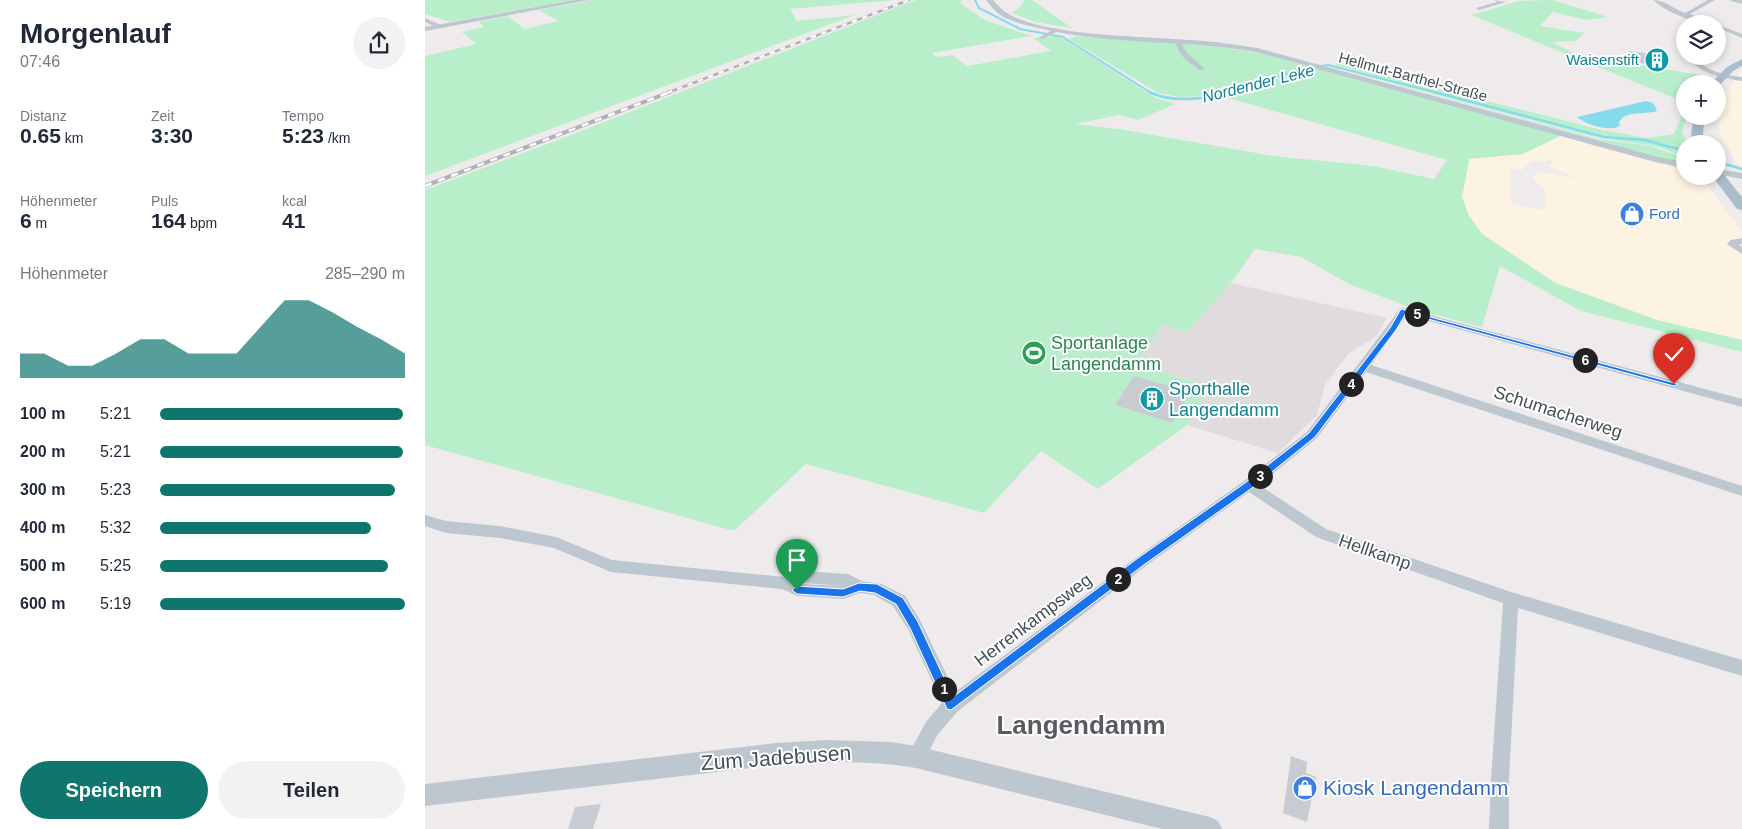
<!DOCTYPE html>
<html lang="de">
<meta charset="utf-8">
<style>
:root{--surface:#fff;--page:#f2f2f3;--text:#1f2937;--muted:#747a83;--accent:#0f766e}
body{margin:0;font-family:Helvetica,sans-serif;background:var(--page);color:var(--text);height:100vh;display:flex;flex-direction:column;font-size:19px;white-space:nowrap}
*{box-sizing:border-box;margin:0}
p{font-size:16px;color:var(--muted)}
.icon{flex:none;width:28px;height:28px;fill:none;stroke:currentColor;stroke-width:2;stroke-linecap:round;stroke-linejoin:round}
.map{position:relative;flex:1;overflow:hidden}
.sheet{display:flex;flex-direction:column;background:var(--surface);width:425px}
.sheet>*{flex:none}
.fabs{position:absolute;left:1251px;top:15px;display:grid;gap:10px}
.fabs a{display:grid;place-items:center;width:50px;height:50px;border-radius:50%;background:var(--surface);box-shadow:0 2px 8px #0003;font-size:25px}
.pin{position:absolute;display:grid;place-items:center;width:42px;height:42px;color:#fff;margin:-51px -21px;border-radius:50% 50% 50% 0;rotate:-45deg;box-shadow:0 0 5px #0007}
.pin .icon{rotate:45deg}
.km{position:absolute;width:25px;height:25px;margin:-12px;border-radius:50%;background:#222;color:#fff;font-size:14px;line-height:25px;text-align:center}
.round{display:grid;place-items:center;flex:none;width:52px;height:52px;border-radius:26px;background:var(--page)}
.summary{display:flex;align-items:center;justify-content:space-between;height:85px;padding:0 20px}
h1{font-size:28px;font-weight:800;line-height:38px}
.metrics{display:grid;grid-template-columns:repeat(3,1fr);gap:8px;height:85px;padding:5px 20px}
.metrics div{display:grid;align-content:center}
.metrics b{font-size:21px;font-weight:800}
.metrics small{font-size:14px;font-weight:400}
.metrics p{font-size:14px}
.chart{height:140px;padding:10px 20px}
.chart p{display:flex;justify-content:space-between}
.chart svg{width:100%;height:90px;margin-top:5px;fill:var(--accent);opacity:.7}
.button{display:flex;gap:10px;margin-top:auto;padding:10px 20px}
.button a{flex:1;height:58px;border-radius:30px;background:var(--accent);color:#fff;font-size:20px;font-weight:800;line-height:58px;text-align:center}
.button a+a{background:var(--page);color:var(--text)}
ul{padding:0 20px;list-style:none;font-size:16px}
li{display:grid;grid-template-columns:80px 60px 1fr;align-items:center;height:38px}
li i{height:12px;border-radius:6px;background:var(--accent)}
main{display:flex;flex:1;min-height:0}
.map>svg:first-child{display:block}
.commercial{fill:#fcf3e3;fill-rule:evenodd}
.education{fill:#e0dcde}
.green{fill:#b8efca}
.water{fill:#84dbec}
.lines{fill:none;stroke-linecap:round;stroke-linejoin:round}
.stream-far1{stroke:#84dbec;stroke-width:2}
.stream{stroke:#84dbec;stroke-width:2.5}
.building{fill:#c8cbd1}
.minor{fill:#bcc7cf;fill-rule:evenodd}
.tertiary{fill:#bcc7cf;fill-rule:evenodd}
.primary{fill:#aabdcc;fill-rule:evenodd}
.rail-far1-casing{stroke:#aeb1b6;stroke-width:2.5}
.rail-casing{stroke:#aeb1b6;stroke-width:4}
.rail-far1{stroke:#fff;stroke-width:2;stroke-dasharray:5.5;stroke-linecap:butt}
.rail{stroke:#fff;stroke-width:2.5;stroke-dasharray:7;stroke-linecap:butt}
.route{fill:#1a73e8;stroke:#fff}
.labels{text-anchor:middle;stroke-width:4;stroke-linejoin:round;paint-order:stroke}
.far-culture-label{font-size:15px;fill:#0d838f;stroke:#fff;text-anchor:end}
.far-street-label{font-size:15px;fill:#445059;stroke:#fff}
.far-shop-label{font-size:15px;fill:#366cbe;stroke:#fff;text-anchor:start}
.far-water-label{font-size:16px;font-style:italic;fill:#0b8097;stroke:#fff}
.leisure-label{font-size:18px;fill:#27864d;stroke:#fff;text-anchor:start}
.culture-label{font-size:18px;fill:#0d838f;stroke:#fff;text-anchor:start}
.street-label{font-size:18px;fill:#445059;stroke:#fff}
.near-street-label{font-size:21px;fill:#445059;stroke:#fff}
.near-shop-label{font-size:21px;fill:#366cbe;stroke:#fff;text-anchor:start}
.near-district-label{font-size:26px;font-weight:bold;fill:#585c61;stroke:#fff}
</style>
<main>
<section class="sheet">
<div class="summary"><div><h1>Morgenlauf</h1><p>07:46</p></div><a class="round"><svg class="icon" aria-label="share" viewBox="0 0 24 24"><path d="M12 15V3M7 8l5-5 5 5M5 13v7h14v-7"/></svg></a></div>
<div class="metrics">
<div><p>Distanz</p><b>0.65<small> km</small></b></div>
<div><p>Zeit</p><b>3:30</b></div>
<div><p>Tempo</p><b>5:23<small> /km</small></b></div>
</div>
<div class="metrics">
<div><p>Höhenmeter</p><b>6<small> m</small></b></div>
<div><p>Puls</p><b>164<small> bpm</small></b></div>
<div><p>kcal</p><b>41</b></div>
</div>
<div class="chart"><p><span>Höhenmeter</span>285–290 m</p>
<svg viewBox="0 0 160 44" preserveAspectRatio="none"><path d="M0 44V32L10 32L20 38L30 38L40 32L50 25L60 25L70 32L80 32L90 32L100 19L110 6L120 6L130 12L140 19L150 25L160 32V44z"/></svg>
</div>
<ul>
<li><b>100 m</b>5:21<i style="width:99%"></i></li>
<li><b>200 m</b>5:21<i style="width:99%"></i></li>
<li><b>300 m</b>5:23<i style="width:96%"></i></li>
<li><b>400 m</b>5:32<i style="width:86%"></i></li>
<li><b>500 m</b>5:25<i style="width:93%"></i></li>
<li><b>600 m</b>5:19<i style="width:100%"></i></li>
</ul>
<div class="button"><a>Speichern</a><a>Teilen</a></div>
</section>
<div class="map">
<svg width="1317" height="829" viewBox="0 0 1317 829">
<rect width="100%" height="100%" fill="#efebec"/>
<!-- commercial -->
<g class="commercial">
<path d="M1317,70v98l-3,-1 -19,-33 -2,-26 21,-36z"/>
<path d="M1137,135l123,35v6h15l42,55v109l-85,-20 -102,-38 -73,-48 -14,-20 -6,-17 7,-35 -2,-3 56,-5zM1125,160l4,3 -5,3 28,12 -40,-7 -4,8 12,11 1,20 -35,-6 -1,-35 11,1 12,-9 10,1z"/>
</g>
<!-- education -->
<path class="education" d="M806,283l156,35 -11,19 -27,16 -24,32 -8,30 -39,38 -91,-28 23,-38 -75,-23 28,-39 24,7z"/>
<!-- green -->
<g class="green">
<path d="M0,0h151l-126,22 -25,-8z"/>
<path d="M168,0h301l-104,9 7,12 58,-6 -430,161v-120l51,-12 -14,-12 22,-5 -5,-5 28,-6 18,13 33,-8 -19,-11z"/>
<path d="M491,0h46l-2,3 25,17 46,16 -99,17 4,4 17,-2 14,11 84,-15 -18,-13 22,-2 9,3 90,58 21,7 -37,16 -19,-5 -44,9 44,5 154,27 100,10 61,13 13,-19 -226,-64 95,-28 246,67 -39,19 -55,5 1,2 -7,36 6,17 14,20 73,49 102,37 85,20v12l-161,-41 -81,-45 -18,61 -65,-17 -68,-26 -48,-27 -46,-8 -24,34 -44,49 -24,-7 -28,39 75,23 -23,38 -89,64 -57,-38 -57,62 -178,-49 -72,67 -309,-86v-255l146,-55z"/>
<path d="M599,0h8l40,28 -37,-6 -23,-9 10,-8z"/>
<path d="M1128,0l55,17 -22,3 -33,-8 -13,14 44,7 -8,8 -25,1 27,13 123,20 -8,9h-8v9l-6,7 -208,-85 48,-14z"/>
<path d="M651,36c75,8 155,4 225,29 3,1 7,1 11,2l-110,29 -22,1 -22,-4 -89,-54z"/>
<path d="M911,63l266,67 45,8 27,-4 11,-26v8h2l-5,15 5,13h-2v6l-32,-9 -53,-6 -265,-70z"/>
<path d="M901,65l7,1 270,72 44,3 30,9 2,3h2l-1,-3 5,2v5l-26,-10 -68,-11z"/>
<path d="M905,67l268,72 52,7 35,12v4l-22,-4z"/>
</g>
<!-- water -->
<path class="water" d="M1221,101l7,2 4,7 -2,2 -24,2 -8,3 -4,5 1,4c-12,6 -33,-1 -43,-9z"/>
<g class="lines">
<!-- stream-far1 -->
<g class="stream-far1">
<path d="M550,0l4,8 41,21 43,8 88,56"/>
<path d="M801,93l81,-25 21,-3 110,28"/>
</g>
<!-- stream -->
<g class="stream">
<path d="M724,92c25,12 56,7 82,0"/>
<path d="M1009,92l170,45 41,3 33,9"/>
<path d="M1300,164l17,5"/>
</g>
</g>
<!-- building -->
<g class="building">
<path d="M1204,51l35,5v11l-37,-6z"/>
<path d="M709,376l56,16 -18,31 -57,-18z"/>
<path d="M866,756l16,6 -1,11 10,4 -9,45 -24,-9z"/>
<path d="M176,804l-8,25h-25l7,-22z"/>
</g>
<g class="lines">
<!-- minor -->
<g class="minor">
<path d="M1069,0l12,2 -27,8 -3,-2 21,-6z"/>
<path d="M1228,0c11,0 21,9 32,13l23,-13h7l-25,14 52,20v4l-25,-11v-3c-21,0 -48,-10 -64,-24z"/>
<path d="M1305,0h12v4l-11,-3z"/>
<path d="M0,18l18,8 1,1 -5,1 -14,-6z"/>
<path d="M631,28l2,3 -15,8 -5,-1z"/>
<path d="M751,40h4l6,12 18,16v2h-4c-10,-7 -25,-16 -24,-30z"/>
<path d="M1262,56h7c11,15 30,19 48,21v4c-21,-3 -42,-7 -55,-25z"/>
<path d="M1292,169l25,4v6l-25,-5z"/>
<path d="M1317,238v6h-3l3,3v7l-15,-10 4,-4z"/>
<path d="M979,308l338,91v8l-335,-92 -36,50 371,121v10l-376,-124 -49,66 -58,47 67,44 185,63 231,68v16l-224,-68 -9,172v49h-20l2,-49 12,-177 -187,-66 -67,-45 -102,73 -189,146 -20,23 -15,29 -7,3 -7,-3 -2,-6 19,-35 16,-19 -34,-74 -15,-23 -19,-11 -14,-2 -16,6 -47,-3 -15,-7 -171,-17 -57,-24 -54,-10 -54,-5 -21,-7v-11l21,6 54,5 56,11 56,23 173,17 17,-6 46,3 14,7 20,3 23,12 15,24 35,72 182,-135 107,-76 63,-49 93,-123zM376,584l1,-1 42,3h-1z"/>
</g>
<!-- tertiary -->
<g class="tertiary">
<path d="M150,0h14l-164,31v-4z"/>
<path d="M561,0h7c3,3 7,8 11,11 32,24 128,25 169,28 28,1 56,4 84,9l402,109 26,5v6l-30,-6 -399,-110c-72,-13 -146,-6 -217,-24 -13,-3 -29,-6 -40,-14 -5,-4 -9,-9 -13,-14z"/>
<path d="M401,740l65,2 25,4 294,71 8,4 4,8h-60l-246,-61c-46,-8 -93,-6 -140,-3l-351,41v-22l351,-41z"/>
</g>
<!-- primary -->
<g class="primary">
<path d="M1317,59v7l-9,5 -14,15 -2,-2h-7l17,-17z"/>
<path d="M1269,116h11l-2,18 3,10h-12l-3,-10z"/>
<path d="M1292,170l4,1 21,26v13l-5,-1 -25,-33h5z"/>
</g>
<defs>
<path id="rail-far1" d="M242,93l242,-93"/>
<path id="rail" d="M0,186l245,-94"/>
</defs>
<!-- rail-far1 casing -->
<use href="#rail-far1" class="rail-far1-casing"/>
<!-- rail casing -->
<use href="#rail" class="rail-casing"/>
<!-- rail-far1 -->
<use href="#rail-far1" class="rail-far1"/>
<!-- rail -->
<use href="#rail" class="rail"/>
</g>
<!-- route -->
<path class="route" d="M976,309l277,75 -4,2 -268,-73 -10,17 -81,107 -63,51 -107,76 -194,146 -4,-1 -37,-81 -14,-24 -21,-11 -15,-2 -17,6 -46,-3 -5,-4 5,-4 46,3 16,-6 18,1 26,14 15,24 35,75 185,-139 107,-75 64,-50 81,-105z"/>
<!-- icons -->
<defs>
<symbol id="building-disc" viewBox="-11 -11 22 22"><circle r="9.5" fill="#0f9aa8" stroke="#fff"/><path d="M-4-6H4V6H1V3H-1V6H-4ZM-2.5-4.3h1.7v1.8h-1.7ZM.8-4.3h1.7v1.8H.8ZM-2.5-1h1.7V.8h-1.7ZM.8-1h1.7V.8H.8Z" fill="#fff"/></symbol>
<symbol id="shop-disc" viewBox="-11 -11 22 22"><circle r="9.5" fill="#3f7fe0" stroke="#fff"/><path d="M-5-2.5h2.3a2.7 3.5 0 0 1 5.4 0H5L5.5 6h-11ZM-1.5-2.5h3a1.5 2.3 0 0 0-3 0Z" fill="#fff"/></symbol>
<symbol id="stadium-disc" viewBox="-11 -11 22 22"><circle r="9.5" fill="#2e9e5b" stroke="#fff"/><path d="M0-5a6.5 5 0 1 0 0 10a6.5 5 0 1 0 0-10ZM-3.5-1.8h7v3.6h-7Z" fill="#fff"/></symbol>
</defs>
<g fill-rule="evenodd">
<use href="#building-disc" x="1218" y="46" width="28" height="28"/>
<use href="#shop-disc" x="1193" y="200" width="28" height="28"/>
<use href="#stadium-disc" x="595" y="339" width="28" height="28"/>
<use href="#building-disc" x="713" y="385" width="28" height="28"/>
<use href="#shop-disc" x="866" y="774" width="28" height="28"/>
</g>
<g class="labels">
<!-- far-culture labels -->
<g class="far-culture-label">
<text x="1214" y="65">Waisenstift</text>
</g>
<!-- far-street labels -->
<g class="far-street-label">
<text transform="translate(988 77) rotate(15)" y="5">Hellmut-Barthel-Straße</text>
</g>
<!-- far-shop labels -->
<g class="far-shop-label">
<text x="1224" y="219">Ford</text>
</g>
<!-- far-water labels -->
<g class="far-water-label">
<text transform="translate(833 83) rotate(-14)" y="6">Nordender Leke</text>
</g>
<!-- leisure labels -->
<g class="leisure-label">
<text x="626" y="349">Sportanlage<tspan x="626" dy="21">Langendamm</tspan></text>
</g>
<!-- culture labels -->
<g class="culture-label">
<text x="744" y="395">Sporthalle<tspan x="744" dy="21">Langendamm</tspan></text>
</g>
<!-- street labels -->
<g class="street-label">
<text transform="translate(1133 412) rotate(18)" y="6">Schumacherweg</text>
<text transform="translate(950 552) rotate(19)" y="6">Hellkamp</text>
<text transform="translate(608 620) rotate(-37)" y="6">Herrenkampsweg</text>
</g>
<!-- near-street labels -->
<g class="near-street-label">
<text transform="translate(351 758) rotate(-4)" y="7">Zum Jadebusen</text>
</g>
<!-- near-shop labels -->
<g class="near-shop-label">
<text x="898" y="795">Kiosk Langendamm</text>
</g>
<!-- near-district labels -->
<g class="near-district-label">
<text x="656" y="734">Langendamm</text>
</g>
</g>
</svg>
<div class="fabs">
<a><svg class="icon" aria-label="layers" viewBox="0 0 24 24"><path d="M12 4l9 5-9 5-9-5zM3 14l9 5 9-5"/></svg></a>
<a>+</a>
<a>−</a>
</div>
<div class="pin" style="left:372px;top:590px;background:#1e9e55"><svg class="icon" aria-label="arrive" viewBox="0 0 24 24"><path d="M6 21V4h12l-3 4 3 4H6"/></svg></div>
<div class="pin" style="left:1249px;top:384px;background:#d93025"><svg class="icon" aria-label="check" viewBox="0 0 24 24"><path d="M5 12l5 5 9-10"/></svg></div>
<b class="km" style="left:519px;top:689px">1</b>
<b class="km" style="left:693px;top:579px">2</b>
<b class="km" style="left:835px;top:476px">3</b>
<b class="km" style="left:926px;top:384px">4</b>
<b class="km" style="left:992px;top:314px">5</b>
<b class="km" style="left:1160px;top:360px">6</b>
</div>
</main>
